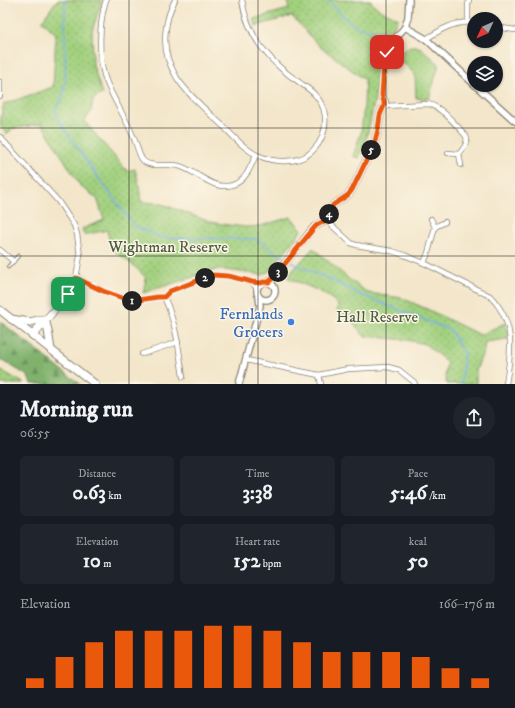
<!DOCTYPE html>
<meta charset="utf-8">
<style>
:root{--surface:#171b24;--page:#20242c;--text:#f1f3f6;--muted:#9ea1a6;--accent:#ea580c}
body{margin:0;font-family:"IM FELL DW Pica",serif;background:var(--page);color:var(--text);height:100vh;display:flex;flex-direction:column;font-size:15px;white-space:nowrap}
*{box-sizing:border-box;margin:0}
p{font-size:13px;color:var(--muted)}
.icon{flex:none;width:22px;height:22px;fill:none;stroke:currentColor;stroke-width:2;stroke-linecap:round;stroke-linejoin:round}
.map{position:relative;height:384px;overflow:hidden}
.sheet{display:flex;flex-direction:column;background:var(--surface);flex:1}
.sheet>*{flex:none}
.needle{width:26px;rotate:226deg}
.buttons{position:absolute;left:467px;top:12px;display:grid;gap:8px}
.buttons a{display:grid;place-items:center;width:36px;height:36px;border-radius:50%;background:var(--surface);box-shadow:0 1px 3px #0004;font-size:20px}
.pin{position:absolute;display:grid;place-items:center;width:34px;height:34px;color:#fff;margin:-17px;border-radius:8px;box-shadow:0 2px 6px #0006}
.km{position:absolute;width:20px;height:20px;margin:-10px;border-radius:50%;background:#222;color:#fff;font-size:11px;line-height:20px;text-align:center}
.round{display:grid;place-items:center;flex:none;width:42px;height:42px;border-radius:21px;background:var(--page)}
.headline{display:flex;align-items:center;justify-content:space-between;height:68px;padding:0 20px}
h1{font-size:22px;font-weight:700;line-height:30px}
.stats{display:grid;grid-template-columns:repeat(3,1fr);gap:6px;height:68px;padding:4px 20px}
.stats div{display:grid;align-content:center;border-radius:6px;background:var(--page);text-align:center}
.stats b{font-size:20px;font-weight:700}
.stats small{font-size:11px;font-weight:400}
.stats p{font-size:11px}
.chart{height:112px;padding:8px 20px}
.chart p{display:flex;justify-content:space-between}
.chart svg{width:100%;height:72px;margin-top:4px;stroke:var(--accent);stroke-width:6}
.map>svg:first-child{display:block}
.forest{fill:url(#forest-firs);stroke:#4e6744}
.park{fill:url(#park-dots);stroke:#5e764d}
.lines{fill:none;stroke-linecap:round;stroke-linejoin:round}
.stream{stroke:#76aee5;stroke-width:1.5}
.service-casing{stroke:#888173;stroke-width:4.5}
.minor-casing{stroke:#888173;stroke-width:6}
.tertiary-casing{stroke:#888173;stroke-width:8}
.secondary-casing{stroke:#888173;stroke-width:9}
.service{stroke:#fff;stroke-width:2.5}
.minor{stroke:#fff;stroke-width:4.5}
.tertiary{stroke:#fff;stroke-width:5.5}
.secondary{stroke:#fff;stroke-width:7}
.route-casing{stroke:#fff;stroke-width:8}
.route{stroke:#ea580c;stroke-width:5}
.grid{fill:none;stroke:#1c1c1c;stroke-width:1;stroke-opacity:0.55}
.shop-dot{fill:#3f7fe0;stroke:#fcf5e5;stroke-width:1.5}
.labels{text-anchor:middle;stroke-width:3;stroke-linejoin:round;paint-order:stroke}
.park-label{font-size:16px;fill:#4b5b3e;stroke:#fcf5e5}
.shop-label{font-size:16px;fill:#366cbe;stroke:#fcf5e5;text-anchor:end}
</style>
<div class="map">
<svg width="515" height="384" viewBox="0 0 515 384">
<defs>
<pattern id="forest-firs" width="22" height="20" patternUnits="userSpaceOnUse"><rect width="22" height="20" fill="#80b26d"/><path d="M5 1l3.5 6h-7zM16 11l3.5 6h-7z" fill="#689059"/></pattern>
<pattern id="park-dots" width="8" height="8" patternUnits="userSpaceOnUse"><rect width="8" height="8" fill="#a1d07e"/><path d="M2 2h.1M6 6h.1" fill="none" stroke="#8ab26c" stroke-width="1.8" stroke-linecap="round"/></pattern>
</defs>
<rect width="100%" height="100%" fill="#fcf5e5"/>
<filter id="ink" filterUnits="userSpaceOnUse"><feTurbulence type="fractalNoise" baseFrequency=".025" numOctaves="2"/><feDisplacementMap in="SourceGraphic" scale="8" xChannelSelector="R" yChannelSelector="G"/><feConvolveMatrix kernelMatrix="1 2 1 2 8 2 1 2 1" color-interpolation-filters="sRGB"/></filter>
<filter id="wash" filterUnits="userSpaceOnUse"><feTurbulence type="fractalNoise" baseFrequency=".012" numOctaves="4" result="noise"/><feDisplacementMap in="SourceGraphic" scale="16" xChannelSelector="R" yChannelSelector="G"/><feGaussianBlur stdDeviation="0.9" result="paint"/><feColorMatrix in="noise" values="0 0 0 0 0 0 0 0 0 0 0 0 0 0 0 0 0 1.4 0 .05"/><feComposite in="paint" operator="in"/></filter>
<g filter="url(#wash)">
<rect width="100%" height="100%" fill="#f3e6ca"/>
<!-- forest -->
<path class="forest" d="M0,321l60,48 20,15h-49l-3,-8 -28,-17z"/>
<!-- park -->
<g class="park">
<path d="M57,0h45l-10,31 1,34 9,29 -9,5 -2,13 -7,9 43,50 8,-2 4,16 2,17 18,1 52,19 17,3 17,2 15,-1 31,-9 11,13 -33,41 -6,4 -45,-6 -75,24 3,-15 -12,-12 -23,-18 -4,-18 -23,5 -2,-6 22,-9 -7,-22 -16,-11 -39,-63 -32,5v3l-3,2c-2,-2 -5,-5 -6,-7 -1,-7 1,-17 3,-23l49,-17 3,-53 -14,-13z"/>
<path d="M287,0h84v2l9,8 18,8 -4,8 -14,19 -3,43 -10,48 -8,22 -6,-2 8,-23 3,-27 1,-26 -46,-34 -27,-30 -36,10 -3,-7 36,-10z"/>
<path d="M410,46h6l5,2 18,16 -10,35 -13,-1 -1,-23 -7,-8 -10,-8 3,-7z"/>
<path d="M313,248l37,32 18,13 34,5 27,12 51,25 25,-12 3,9v7l-23,3 -1,8 -8,20v14h-29l-2,-8 2,-14 -22,-18 -18,-4 -43,-4 -18,-22 -9,-1 1,-8c-10,-13 -35,-20 -50,-27l6,-9z"/>
<path d="M0,370l22,12 1,2h-23z"/>
</g>
<g class="lines">
<!-- stream -->
<g class="stream">
<path d="M65,0v82l-3,18 -5,5 -1,10 9,15 25,36 44,60 29,12 94,1 19,14 11,6"/>
<path d="M328,0l19,20 12,8 27,4"/>
<path d="M290,261l9,5 39,17 23,12 89,35 14,24 -3,30"/>
</g>
</g>
</g>
<g filter="url(#ink)">
<g class="lines">
<defs>
<path id="service" d="M8,267l10,-11"/>
<g id="minor">
<path d="M106,0c-7,21 -8,57 -1,78 7,20 20,38 28,58 3,6 5,17 9,23 6,10 26,4 37,7 19,5 35,27 56,18 12,-5 16,-19 21,-29"/>
<path d="M175,0c-9,17 -13,40 -7,59 2,6 6,14 9,19 12,18 30,33 46,48 10,10 21,23 34,29 13,6 28,8 42,4 10,-3 19,-12 23,-22 6,-14 4,-31 -7,-42 -4,-5 -11,-9 -16,-13 -12,-8 -23,-17 -32,-28 -13,-15 -22,-34 -25,-54"/>
<path d="M468,22v-17l1,-5"/>
<path d="M496,27l19,3"/>
<path d="M426,39c14,-9 30,-19 48,-16"/>
<path d="M0,82v14"/>
<path d="M384,106l44,-2c14,3 28,21 38,32 3,7 -3,13 -7,18"/>
<path d="M0,137l58,64 16,24 3,9 3,22 -4,22 -8,16 -12,15 -4,6 -18,22"/>
<path d="M448,153l11,1 2,11"/>
<path d="M431,219l4,8 10,-5"/>
<path d="M326,220l25,23 5,2 36,6 12,4 20,8 66,33c25,26 22,52 16,88"/>
<path d="M0,250l13,11"/>
<path d="M424,263l4,-10 7,-26"/>
<path d="M76,278l27,13 28,10 27,-4h6c12,25 15,53 19,80"/>
<path d="M252,282l5,7"/>
<path d="M164,297l6,-6 43,-16 15,1 24,6 9,1"/>
<path d="M31,334l19,-21 4,-3"/>
<path d="M142,354l36,-12"/>
<path d="M246,360l73,15 29,-6 40,-2 11,3 15,12 1,2"/>
<path d="M319,375l2,9"/>
</g>
<g id="tertiary">
<path d="M405,27l21,12 48,45"/>
<path d="M475,85l40,36"/>
<circle cx="266" cy="291" r="9"/>
<path d="M269,282l6,-6 39,-49 12,-7 7,-15 15,-10 4,-5 16,-33 7,-16 3,-11 2,-15 4,-9 1,-4 -3,-7 2,-29 3,-14 3,-7 15,-18 3,-10 1,-17"/>
<path d="M239,384l21,-78 -1,-9"/>
</g>
<g id="secondary">
<path d="M0,310l95,74"/>
<path d="M11,319l19,3 8,-2h5"/>
<path d="M46,323l2,7 3,20"/>
</g>
</defs>
<!-- service casing -->
<use href="#service" class="service-casing"/>
<!-- minor casing -->
<use href="#minor" class="minor-casing"/>
<!-- tertiary casing -->
<use href="#tertiary" class="tertiary-casing"/>
<!-- secondary casing -->
<use href="#secondary" class="secondary-casing"/>
<!-- service -->
<use href="#service" class="service"/>
<!-- minor -->
<use href="#minor" class="minor"/>
<!-- tertiary -->
<use href="#tertiary" class="tertiary"/>
<!-- secondary -->
<use href="#secondary" class="secondary"/>
</g>
</g>
<g class="lines" filter="url(#ink)">
<defs>
<path id="route" d="M68,294l8,-16 27,13 28,10 27,-4h6l6,-6 43,-16 15,1 17,4 7,2 9,1 2,-1h6l6,-6 39,-48 3,-3 9,-5 7,-15 15,-10 4,-5 16,-33 7,-16 3,-11 2,-15 4,-9v-4l-2,-7 2,-29 3,-14"/>
</defs>
<!-- route casing -->
<use href="#route" class="route-casing"/>
<!-- route -->
<use href="#route" class="route"/>
</g>
<!-- grid -->
<path class="grid" d="M129,0v384M258,0v384M386,0v384M0,128h515M0,256h515"/>
<!-- markers -->
<circle class="shop-dot" cx="291" cy="322" r="4"/>
<g class="labels">
<!-- park labels -->
<g class="park-label">
<text x="168" y="252">Wightman Reserve</text>
<text x="377" y="322">Hall Reserve</text>
</g>
<!-- shop labels -->
<g class="shop-label">
<text x="283" y="319">Fernlands<tspan x="283" dy="18">Grocers</tspan></text>
</g>
</g>
</svg>
<div class="buttons">
<a><svg class="needle" viewBox="-14 -14 28 28"><path d="M0-13l5 13h-10z" fill="#e53935"/><path d="M0 13l5-13h-10z" fill="#9ea1a6"/></svg></a>
<a><svg class="icon" aria-label="layers" viewBox="0 0 24 24"><path d="M12 4l9 5-9 5-9-5zM3 14l9 5 9-5"/></svg></a>
</div>
<div class="pin" style="left:68px;top:294px;background:#1e9e55"><svg class="icon" aria-label="arrive" viewBox="0 0 24 24"><path d="M6 21V4h12l-3 4 3 4H6"/></svg></div>
<div class="pin" style="left:387px;top:52px;background:#d93025"><svg class="icon" aria-label="check" viewBox="0 0 24 24"><path d="M5 12l5 5 9-10"/></svg></div>
<b class="km" style="left:132px;top:301px">1</b>
<b class="km" style="left:205px;top:278px">2</b>
<b class="km" style="left:278px;top:272px">3</b>
<b class="km" style="left:329px;top:214px">4</b>
<b class="km" style="left:371px;top:150px">5</b>
</div>
<section class="sheet">
<div class="headline"><div><h1>Morning run</h1><p>06:55</p></div><a class="round"><svg class="icon" aria-label="share" viewBox="0 0 24 24"><path d="M12 15V3M7 8l5-5 5 5M5 13v7h14v-7"/></svg></a></div>
<div class="stats">
<div><p>Distance</p><b>0.63<small> km</small></b></div>
<div><p>Time</p><b>3:38</b></div>
<div><p>Pace</p><b>5:46<small> /km</small></b></div>
</div>
<div class="stats">
<div><p>Elevation</p><b>10<small> m</small></b></div>
<div><p>Heart rate</p><b>152<small> bpm</small></b></div>
<div><p>kcal</p><b>50</b></div>
</div>
<div class="chart"><p><span>Elevation</span>166–176 m</p>
<svg viewBox="0 0 160 44" preserveAspectRatio="none"><path d="M5 44V38M15 44V25M25 44V16M35 44V9M45 44V9M55 44V9M65 44V6M75 44V6M85 44V9M95 44V16M105 44V22M115 44V22M125 44V22M135 44V25M145 44V32M155 44V38"/></svg>
</div>
</section>
